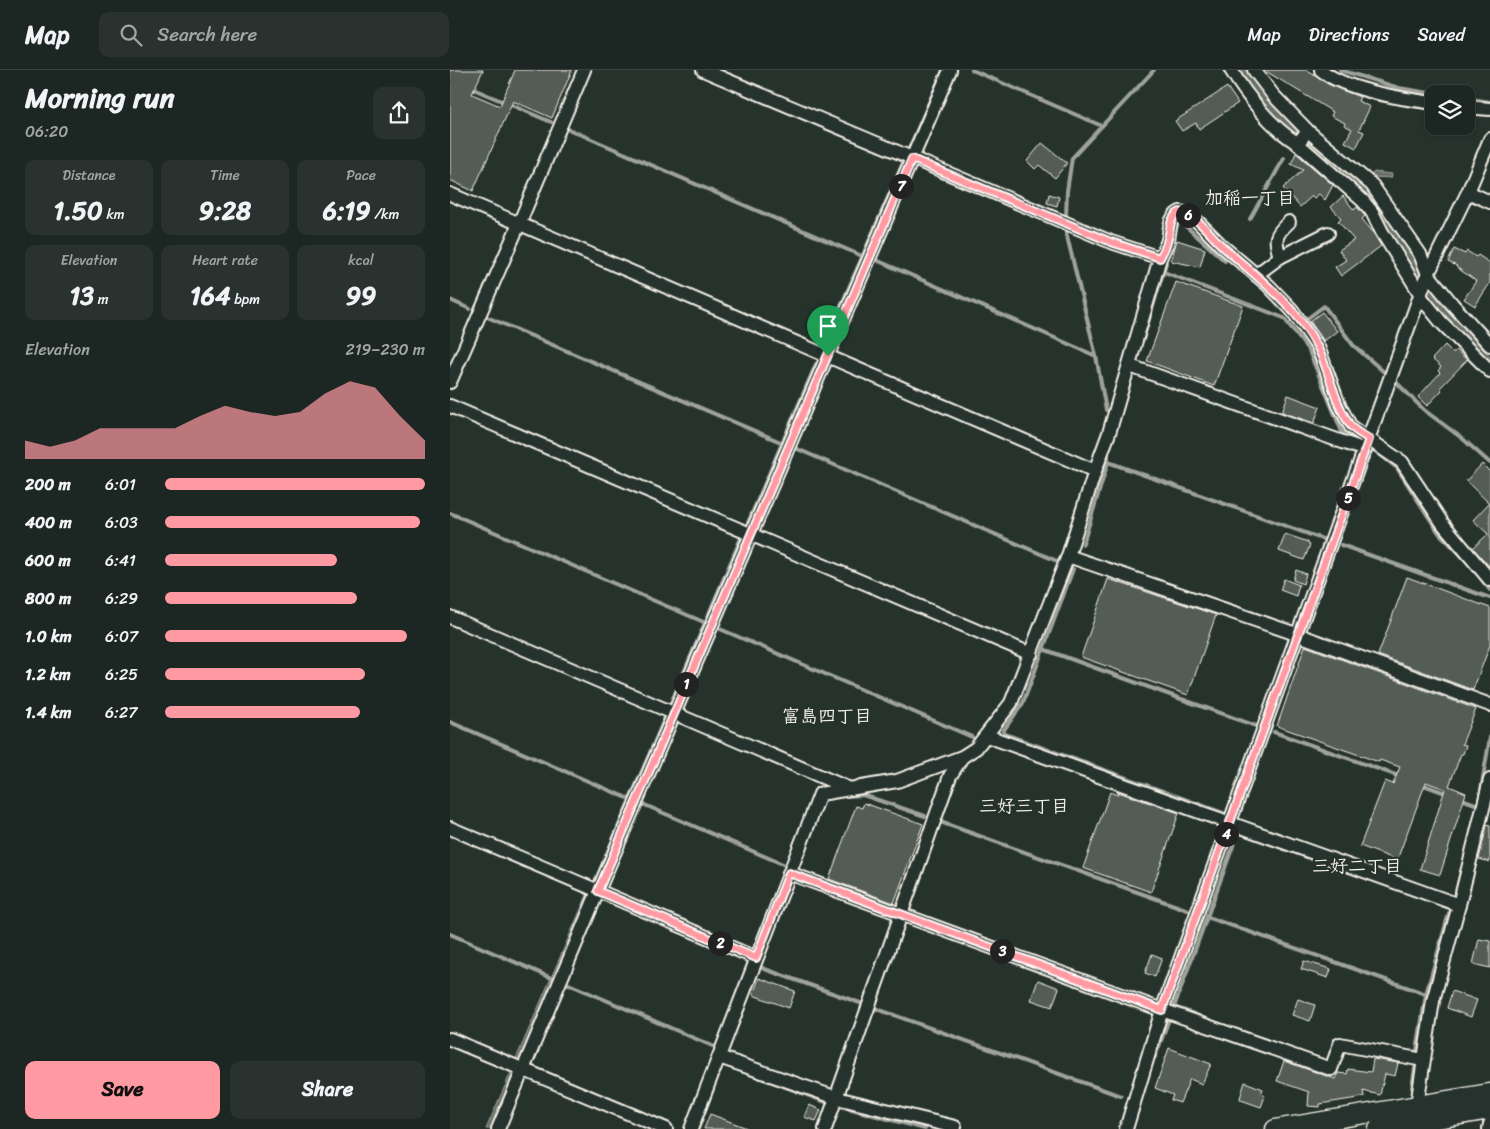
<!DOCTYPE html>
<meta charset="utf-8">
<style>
:root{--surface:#1c2622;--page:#29322f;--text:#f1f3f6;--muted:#a0a5a5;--line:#3a4340;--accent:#ff9aa2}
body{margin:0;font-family:Sriracha,"Klee One",sans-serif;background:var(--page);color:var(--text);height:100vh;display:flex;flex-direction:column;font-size:19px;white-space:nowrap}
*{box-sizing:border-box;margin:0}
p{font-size:16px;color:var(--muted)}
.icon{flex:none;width:28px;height:28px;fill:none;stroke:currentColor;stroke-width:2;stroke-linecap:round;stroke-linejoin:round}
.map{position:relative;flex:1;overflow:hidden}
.side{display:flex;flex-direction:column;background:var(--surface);width:450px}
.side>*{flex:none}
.tools{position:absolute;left:975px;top:15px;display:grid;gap:10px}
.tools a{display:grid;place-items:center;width:50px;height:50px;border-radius:10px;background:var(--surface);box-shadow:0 1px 4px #0004,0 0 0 1px var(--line);font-size:25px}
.pin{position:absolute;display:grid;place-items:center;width:42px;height:42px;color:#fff;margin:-51px -21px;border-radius:50% 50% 50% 0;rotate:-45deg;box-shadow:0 0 5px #0007}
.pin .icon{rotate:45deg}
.km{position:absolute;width:25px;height:25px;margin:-12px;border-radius:50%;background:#222;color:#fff;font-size:14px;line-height:25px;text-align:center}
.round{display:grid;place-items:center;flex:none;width:52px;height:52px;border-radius:10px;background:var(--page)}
.overview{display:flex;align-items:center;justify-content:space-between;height:85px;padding:0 25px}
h1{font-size:28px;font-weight:700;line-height:38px}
.metrics{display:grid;grid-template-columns:repeat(3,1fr);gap:8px;height:85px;padding:5px 25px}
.metrics div{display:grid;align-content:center;border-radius:10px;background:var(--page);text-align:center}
.metrics b{font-size:25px;font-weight:700}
.metrics small{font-size:14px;font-weight:400}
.metrics p{font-size:14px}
.chart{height:140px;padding:10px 25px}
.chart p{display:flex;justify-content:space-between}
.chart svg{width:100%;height:90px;margin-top:5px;fill:var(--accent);opacity:.7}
.primary-button{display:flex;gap:10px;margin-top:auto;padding:10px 25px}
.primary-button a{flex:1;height:58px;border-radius:10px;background:var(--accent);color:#111;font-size:20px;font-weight:700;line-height:58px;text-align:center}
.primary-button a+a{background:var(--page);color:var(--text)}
ul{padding:0 25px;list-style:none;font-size:16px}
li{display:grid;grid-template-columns:80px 60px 1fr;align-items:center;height:38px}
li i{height:12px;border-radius:6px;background:var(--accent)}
header{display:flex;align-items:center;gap:30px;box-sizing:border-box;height:70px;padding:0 25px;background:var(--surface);border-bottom:1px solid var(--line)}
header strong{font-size:24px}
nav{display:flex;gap:28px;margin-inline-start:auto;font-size:18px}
.search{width:350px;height:45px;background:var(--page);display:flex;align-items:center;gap:12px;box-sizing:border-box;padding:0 18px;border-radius:10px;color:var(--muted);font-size:19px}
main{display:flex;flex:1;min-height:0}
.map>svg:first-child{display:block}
.water{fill:#676f68;stroke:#9fa39b}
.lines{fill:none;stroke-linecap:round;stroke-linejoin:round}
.stream{stroke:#9fa39b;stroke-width:4}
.building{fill:#525c55;stroke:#f4f1e8}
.minor-casing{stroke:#f4f1e8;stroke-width:16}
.highway-casing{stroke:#f4f1e8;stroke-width:21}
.minor{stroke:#26332d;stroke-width:12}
.highway{stroke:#26332d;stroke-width:18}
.route-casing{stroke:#fff;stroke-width:10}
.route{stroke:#ff9aa2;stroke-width:6}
.labels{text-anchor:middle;stroke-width:4.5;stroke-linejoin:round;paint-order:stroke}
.neighbourhood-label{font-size:18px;font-weight:bold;fill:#f4f1e8;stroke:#26332d}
</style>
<header>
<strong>Map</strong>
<div class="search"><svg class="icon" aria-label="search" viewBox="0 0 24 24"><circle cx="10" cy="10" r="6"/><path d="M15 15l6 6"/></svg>Search here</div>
<nav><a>Map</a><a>Directions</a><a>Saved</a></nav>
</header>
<main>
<section class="side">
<div class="overview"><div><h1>Morning run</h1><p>06:20</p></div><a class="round"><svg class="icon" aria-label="share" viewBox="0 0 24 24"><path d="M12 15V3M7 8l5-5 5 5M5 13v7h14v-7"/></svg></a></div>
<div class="metrics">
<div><p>Distance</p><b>1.50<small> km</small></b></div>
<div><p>Time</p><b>9:28</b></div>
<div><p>Pace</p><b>6:19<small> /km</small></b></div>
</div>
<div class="metrics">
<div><p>Elevation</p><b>13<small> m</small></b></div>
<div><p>Heart rate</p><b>164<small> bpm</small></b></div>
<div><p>kcal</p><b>99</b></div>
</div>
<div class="chart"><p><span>Elevation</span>219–230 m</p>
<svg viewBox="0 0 160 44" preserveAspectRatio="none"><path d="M0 44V35L10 38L20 35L30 29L40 29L50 29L60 29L70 23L80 18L90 21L100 23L110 21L120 12L130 6L140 9L150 23L160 35V44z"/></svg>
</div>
<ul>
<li><b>200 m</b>6:01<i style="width:100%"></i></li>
<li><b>400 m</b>6:03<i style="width:98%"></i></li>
<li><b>600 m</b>6:41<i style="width:66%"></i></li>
<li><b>800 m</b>6:29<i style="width:74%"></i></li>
<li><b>1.0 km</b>6:07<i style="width:93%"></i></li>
<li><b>1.2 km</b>6:25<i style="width:77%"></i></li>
<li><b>1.4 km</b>6:27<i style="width:75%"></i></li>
</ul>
<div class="primary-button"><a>Save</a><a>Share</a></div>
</section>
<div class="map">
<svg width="1040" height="1059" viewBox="0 0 1040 1059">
<rect width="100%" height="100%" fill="#26332d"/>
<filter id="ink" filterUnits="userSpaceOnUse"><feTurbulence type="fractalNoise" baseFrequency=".02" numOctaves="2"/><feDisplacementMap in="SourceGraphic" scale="10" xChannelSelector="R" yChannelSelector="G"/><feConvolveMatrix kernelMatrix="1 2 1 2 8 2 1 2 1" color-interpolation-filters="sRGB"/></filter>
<g filter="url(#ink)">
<!-- water -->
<g class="water">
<path d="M788,0h10l8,13 23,29 20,21 20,14 44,37 11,-12 18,2 -1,4 -18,-1 -7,10 17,22 32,53 5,13 23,31 47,50v8l-54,-55 -5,-11 -26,-38 -31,-53 -93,-82 -23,-27z"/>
<path d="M213,648l4,1 -70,162 -3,-1z"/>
<path d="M137,825l4,2 -72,166 -4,-2z"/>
<path d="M62,1000l3,1 -25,58h-4z"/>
</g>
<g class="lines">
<!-- stream -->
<g class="stream">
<path d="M522,0l130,56"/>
<path d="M890,0l59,18 36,6"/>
<path d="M21,18l80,34"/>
<path d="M1016,28l24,4"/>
<path d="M118,59l294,127"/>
<path d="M458,81l35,-81"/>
<path d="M616,146l1,-25 5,-33 82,-88"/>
<path d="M800,149l34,-61"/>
<path d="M725,161l4,-10 2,1 44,39"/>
<path d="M616,162l30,124 10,54"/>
<path d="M424,189l222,97"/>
<path d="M714,202l120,46 25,33 33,81 16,8"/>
<path d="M0,230l20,9"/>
<path d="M37,247l296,126"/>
<path d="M854,251l20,-15 29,39 31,27"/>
<path d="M693,270l23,-77"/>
<path d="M374,275l78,-180"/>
<path d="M947,313l27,27 39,29 27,24"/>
<path d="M345,378l262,113"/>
<path d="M929,384l18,14 42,65 23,23"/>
<path d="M658,392l217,78"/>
<path d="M0,443l256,110"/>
<path d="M297,455l69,-161"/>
<path d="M633,474l25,-82v-12"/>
<path d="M891,475l149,53"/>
<path d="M623,499l-50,134 -20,28 2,3 218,79"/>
<path d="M1033,511l7,9"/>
<path d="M270,559l252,108"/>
<path d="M593,579l213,77"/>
<path d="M221,633l70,-165"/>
<path d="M0,652l182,78"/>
<path d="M824,662l127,45"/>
<path d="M971,714l27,10"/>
<path d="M394,726l19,-1 62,21"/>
<path d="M1009,728l19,7"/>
<path d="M1029,731l11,-64"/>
<path d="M190,733l145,62"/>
<path d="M493,753l245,87"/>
<path d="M1006,822l5,-21"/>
<path d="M757,847l219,77"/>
<path d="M0,864l104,45"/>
<path d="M309,897l104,37"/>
<path d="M114,912l153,66"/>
<path d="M424,938l247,88"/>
<path d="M749,946l-25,-9 63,-172"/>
<path d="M882,981l2,-11h6"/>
<path d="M961,982l6,-1 9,-57 23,-81"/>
<path d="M705,987l14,-38"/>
<path d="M300,1004l78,29"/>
<path d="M962,1018l3,-20"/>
<path d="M390,1036l85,23"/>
<path d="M248,1059l15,-40"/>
</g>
</g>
<!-- building -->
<g class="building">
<path d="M0,0h33l-11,24 28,12 15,-36h57l-20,48 -39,-17 -40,90 -23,-11z"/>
<path d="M814,0h42l22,14 32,13 -2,4 12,6 -11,23 5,2 -8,16 -11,-6 7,-13 -8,-4 1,-2 -14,-7 2,-4z"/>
<path d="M777,17l11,16 -39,26 -3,-6 -14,8 -7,-10z"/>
<path d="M592,73l25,20 -12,15 -16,-13 -4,4 -8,-8z"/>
<path d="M846,83l37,32 -8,15 -6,-6 -5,4 -2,-2 -12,11 -17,-19 20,-18 -12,-6z"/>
<path d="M599,124l10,3 -2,9 -10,-3z"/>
<path d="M893,126l11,14 3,-3 8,9 -3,3 10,12 9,15 -40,30 -6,-9 11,-7 -7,-10 15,-10 -16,-19 3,-3 -10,-11z"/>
<path d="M727,170l28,9 -5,18 -29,-6z"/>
<path d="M1004,179l11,5 2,-3 9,6 2,-2 12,8v20l-15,23 -11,-7 12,-18 -20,-14 1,-1 -9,-4z"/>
<path d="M726,212l67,24 -29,80 -67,-25z"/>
<path d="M872,242l15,19 -13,10 -14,-20z"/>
<path d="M995,275l8,8 3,-3 11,10 -27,28 2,2 -15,16 -9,-9 22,-24 -2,-2 3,-4 -9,-8z"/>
<path d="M838,325l32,12 -6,16 -32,-11z"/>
<path d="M1032,394l8,8v95l-17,-19 15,-14 -15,-14 16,-17 -23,-22z"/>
<path d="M835,464l23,8v2l2,1 -6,15 -25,-9z"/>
<path d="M846,500l10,4 -3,10 -10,-4z"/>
<path d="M957,507l83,31v37l-17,45 -95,-35z"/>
<path d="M658,509l108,36 -28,80 -107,-38z"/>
<path d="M834,509l15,6 -3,11 -16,-6z"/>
<path d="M855,576l171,63 -14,35 4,1 -3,9h-2l-12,32 17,7 -26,82 -20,-6 25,-80 -19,-7 -29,78 -37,-14 25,-65 8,3 7,-17 -20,-7 -1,2 -102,-36z"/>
<path d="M660,722l7,3 1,-3 61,21 -28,79 -68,-24z"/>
<path d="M414,733l59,21 -29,79 -65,-24 27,-73 6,2z"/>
<path d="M1037,755l3,1v36l-11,-3z"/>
<path d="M1029,869l11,2v27l-17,-4z"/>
<path d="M702,884l10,4 -7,19 -10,-4z"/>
<path d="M854,891l27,8 -3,9 -27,-9z"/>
<path d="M309,908l36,13 -6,17 -36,-13z"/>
<path d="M588,910l21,8 -7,19 -21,-7z"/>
<path d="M1002,921l25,9 -6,17 -24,-9z"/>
<path d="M848,929l17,6 -5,16 -18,-6z"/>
<path d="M719,978l42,16 -9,20 -12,-5 -10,24 -9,-3 2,-5 -18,-7z"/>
<path d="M923,989l25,4 -3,13 -10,-2 -5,21 -17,-4 1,6 -44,7v3l-12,-1 1,-14 -32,-11 7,-20 51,18 3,-6 9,1 1,-5 23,3z"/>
<path d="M795,1012l18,7 -2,5 4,2 -4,11 -20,-7 -1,-2z"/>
<path d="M359,1035l12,5 -5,11 -12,-4z"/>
<path d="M260,1044l37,14v1h-43z"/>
</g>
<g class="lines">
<defs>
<g id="minor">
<path d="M253,0l408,172 49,16"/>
<path d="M781,0c15,25 41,58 66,73l6,-6"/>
<path d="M804,0l19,25 35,36 64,54 48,69 8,20 25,31 37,40"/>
<path d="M871,0c24,20 82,29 113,33"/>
<path d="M1016,37l24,2"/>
<path d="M847,73l66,58 9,11 10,20 39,63"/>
<path d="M1018,122l22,10"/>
<path d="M0,124l645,277"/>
<path d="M830,187c-6,-19 -5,-22 9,-35"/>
<path d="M806,205l24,-18 48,-24"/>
<path d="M970,226l21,26 49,49"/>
<path d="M680,296l235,84"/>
<path d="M0,312l69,-158 65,-154"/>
<path d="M0,336l581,248"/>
<path d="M618,486l231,79 191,70"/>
<path d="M0,547l400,172"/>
<path d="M537,666l472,169"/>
<path d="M0,758l306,130"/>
<path d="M339,803l373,137 169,59 9,-25 83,16"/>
<path d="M0,969l216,90"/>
<path d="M269,987l118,41 118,29"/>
<path d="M967,1035l16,-104 26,-96 31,-125"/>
<path d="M48,1059l100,-238 352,-821"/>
<path d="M241,1059l129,-335 77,-13 65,-24 14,-9 35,-45 57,-147 27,-85 14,-38 51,-175c2,-5 5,-10 7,-15 4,-11 0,-24 13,-31l5,1 13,9 24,24 46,39 24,25 26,37 21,58 12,22 51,35 41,62 47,56"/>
<path d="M375,1059l125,-353 12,-19"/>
<path d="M676,1059l36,-119 265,-734 41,-84 22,-53"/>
<path d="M1039,1059l1,-5"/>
</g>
<g id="highway">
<path d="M825,1059l215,-36"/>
<path d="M928,1059l112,-19"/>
</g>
</defs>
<!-- minor casing -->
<use href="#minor" class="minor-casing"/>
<!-- highway casing -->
<use href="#highway" class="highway-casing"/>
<!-- minor -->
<use href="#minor" class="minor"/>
<!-- highway -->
<use href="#highway" class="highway"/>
</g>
</g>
<g class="lines" filter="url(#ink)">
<defs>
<path id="route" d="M462,89l199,83 49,16c2,-5 6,-10 7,-16 4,-11 1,-24 13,-30 17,4 29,21 41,33 35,32 75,59 97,103 12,25 16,54 32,77 4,6 13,10 19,14l-207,571 -373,-137 -33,85 -158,-67z"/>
</defs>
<!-- route casing -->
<use href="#route" class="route-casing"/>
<!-- route -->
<use href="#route" class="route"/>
</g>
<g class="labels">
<!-- neighbourhood labels -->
<g class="neighbourhood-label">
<text x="800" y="134">加稲一丁目</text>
<text x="377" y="652">富島四丁目</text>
<text x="574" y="742">三好三丁目</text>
<text x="907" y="802">三好二丁目</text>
</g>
</g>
</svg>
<div class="tools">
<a><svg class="icon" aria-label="layers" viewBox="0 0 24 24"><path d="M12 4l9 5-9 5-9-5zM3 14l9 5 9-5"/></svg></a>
</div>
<div class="pin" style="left:378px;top:286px;background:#1e9e55"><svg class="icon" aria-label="arrive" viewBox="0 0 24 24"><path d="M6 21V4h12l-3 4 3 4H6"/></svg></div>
<b class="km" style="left:236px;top:614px">1</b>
<b class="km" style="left:270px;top:873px">2</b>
<b class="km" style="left:552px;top:881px">3</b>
<b class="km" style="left:776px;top:764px">4</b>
<b class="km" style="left:898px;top:428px">5</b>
<b class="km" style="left:738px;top:145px">6</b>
<b class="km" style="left:451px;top:116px">7</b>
</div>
</main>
